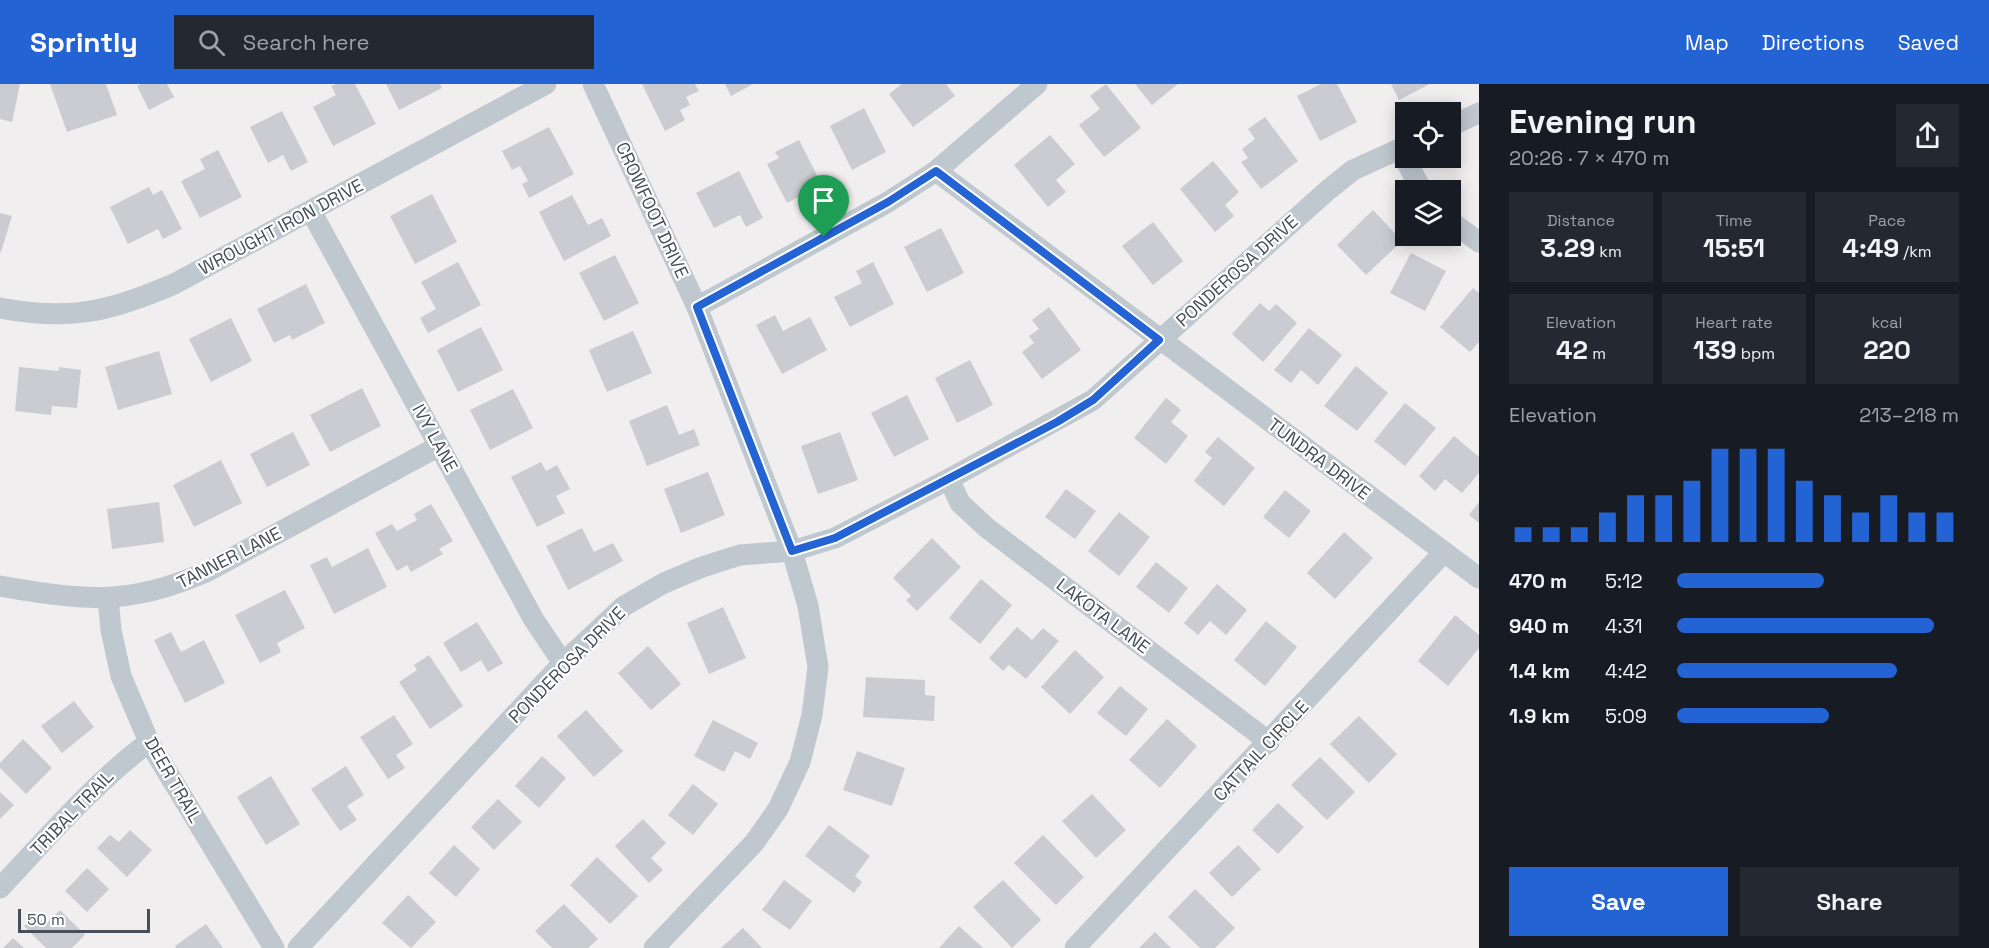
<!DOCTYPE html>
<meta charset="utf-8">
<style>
:root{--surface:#171b24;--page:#242831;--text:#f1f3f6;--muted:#9ea1a6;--accent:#2363d4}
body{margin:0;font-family:"Space Grotesk",sans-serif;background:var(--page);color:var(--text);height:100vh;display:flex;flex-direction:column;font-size:22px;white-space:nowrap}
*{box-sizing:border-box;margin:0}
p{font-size:20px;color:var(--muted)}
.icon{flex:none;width:33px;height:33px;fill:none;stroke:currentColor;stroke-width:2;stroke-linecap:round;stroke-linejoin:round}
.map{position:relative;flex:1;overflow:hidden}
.drawer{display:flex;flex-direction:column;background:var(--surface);width:510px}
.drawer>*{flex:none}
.fabs{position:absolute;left:1395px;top:18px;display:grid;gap:12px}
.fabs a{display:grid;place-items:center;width:66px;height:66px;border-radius:0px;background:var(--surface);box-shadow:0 3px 15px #0003;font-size:30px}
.scale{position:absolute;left:18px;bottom:15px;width:132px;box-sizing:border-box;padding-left:6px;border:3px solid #474f5a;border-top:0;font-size:16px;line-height:21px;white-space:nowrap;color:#474f5a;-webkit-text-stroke:4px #fff;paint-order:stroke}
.pin{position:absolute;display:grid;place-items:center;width:51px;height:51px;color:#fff;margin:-62px -26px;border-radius:50% 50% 50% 0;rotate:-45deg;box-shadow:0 0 6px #0007}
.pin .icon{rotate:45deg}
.round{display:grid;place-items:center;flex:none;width:63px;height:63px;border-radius:0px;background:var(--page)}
.overview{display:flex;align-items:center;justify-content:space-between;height:102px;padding:0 30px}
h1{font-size:33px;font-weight:700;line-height:45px}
.stats{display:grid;grid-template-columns:repeat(3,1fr);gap:9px;height:102px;padding:6px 30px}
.stats div{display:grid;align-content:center;border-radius:0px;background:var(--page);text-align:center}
.stats b{font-size:26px;font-weight:700}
.stats small{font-size:16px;font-weight:400}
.stats p{font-size:16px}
.chart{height:168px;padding:12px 30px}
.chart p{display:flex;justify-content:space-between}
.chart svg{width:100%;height:108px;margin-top:6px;stroke:var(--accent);stroke-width:6}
.primary-button{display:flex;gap:12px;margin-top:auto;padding:12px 30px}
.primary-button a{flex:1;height:69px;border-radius:0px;background:var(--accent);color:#fff;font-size:24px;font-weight:700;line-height:69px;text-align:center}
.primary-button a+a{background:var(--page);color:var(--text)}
ul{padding:0 30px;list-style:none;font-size:20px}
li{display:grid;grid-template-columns:96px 72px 1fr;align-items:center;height:45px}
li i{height:15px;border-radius:8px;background:var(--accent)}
header{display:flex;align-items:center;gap:36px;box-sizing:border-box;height:84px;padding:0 30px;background:var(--accent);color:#fff}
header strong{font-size:28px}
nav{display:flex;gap:33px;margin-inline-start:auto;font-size:21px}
.search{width:420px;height:54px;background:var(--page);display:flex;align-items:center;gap:15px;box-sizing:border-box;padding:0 21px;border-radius:0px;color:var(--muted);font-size:22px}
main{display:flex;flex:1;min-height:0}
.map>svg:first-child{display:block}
.building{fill:#cbccd2}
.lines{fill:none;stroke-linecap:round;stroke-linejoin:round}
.minor{stroke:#bfc7cf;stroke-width:21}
.route-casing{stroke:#fff;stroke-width:12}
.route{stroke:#2363d4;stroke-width:8}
.labels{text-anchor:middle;stroke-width:4.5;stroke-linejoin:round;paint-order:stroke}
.street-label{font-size:18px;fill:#474f5a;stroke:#fff}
</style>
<header>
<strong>Sprintly</strong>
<div class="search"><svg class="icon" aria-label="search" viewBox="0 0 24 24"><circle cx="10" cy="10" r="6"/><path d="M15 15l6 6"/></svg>Search here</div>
<nav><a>Map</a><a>Directions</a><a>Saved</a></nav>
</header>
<main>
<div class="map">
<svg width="1479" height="864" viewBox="0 0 1479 864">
<rect width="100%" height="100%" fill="#f0eeee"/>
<!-- building -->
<g class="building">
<path d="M0,0h20l-8,38 -12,-3z"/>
<path d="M50,0h56l11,31 -50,17z"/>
<path d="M141,0h26l7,13 -25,13 -12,-24z"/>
<path d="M336,0h19l21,40 -43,22 -20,-39 23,-12 -5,-9z"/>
<path d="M386,0h54l2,4 -43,22z"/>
<path d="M642,0h53l4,7 -13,6 4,8 -10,5 5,10 -20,11z"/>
<path d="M725,0h28l-22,12z"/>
<path d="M902,0h44l9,12 -42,31 -24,-33z"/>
<path d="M1106,0l35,44 -37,29 -25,-32 21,-16 -10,-13z"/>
<path d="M1135,0h43l-26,21z"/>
<path d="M1321,0h16l20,38 -37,19 -23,-45z"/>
<path d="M1391,0h39l-31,16z"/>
<path d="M864,24l22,44 -34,18 -22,-44z"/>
<path d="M282,27l26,51 -17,9 -8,-16 -15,8 -18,-36z"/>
<path d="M1265,33l33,44 -37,28 -20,-27 7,-4 -6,-9 13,-10 -7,-10z"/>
<path d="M549,43l25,47 -45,24 -7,-14 6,-3 -8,-15 -8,4 -10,-19z"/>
<path d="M1050,51l25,29 -19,16 10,12 -18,15 -34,-42z"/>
<path d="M799,56l23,45 -35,18 -20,-39 12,-6 -4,-6z"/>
<path d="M218,66l24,47 -42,21 -19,-37 24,-12 -5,-10z"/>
<path d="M1213,77l26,31 -14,13 9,11 -19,16 -35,-43z"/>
<path d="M739,87l24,47 -17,9 -6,-12 -26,13 -18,-35z"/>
<path d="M149,103l4,8 9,-5 20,39 -19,10 -5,-10 -30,15 -18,-37z"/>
<path d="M432,110l25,48 -42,22 -25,-48z"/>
<path d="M572,111l16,30 14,-7 9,18 -47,25 -25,-49z"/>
<path d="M1373,126l29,31 -36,34 -29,-30z"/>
<path d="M0,129l12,3 -11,36h-1z"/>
<path d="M1153,138l30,39 -30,24 -31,-39z"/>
<path d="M941,144l23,45 -37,19 -23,-45z"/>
<path d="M1411,169l35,18 -21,40 -35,-18z"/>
<path d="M615,171l24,48 -35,18 -25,-48z"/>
<path d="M458,178l23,43 -53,28 -8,-15 16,-9 -15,-27z"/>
<path d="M873,178l21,42 -44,23 -16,-30 28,-14 -6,-12z"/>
<path d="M306,200l19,39 -33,17 -2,-5 -16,8 -17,-34z"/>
<path d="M1473,204l6,5v49l-9,10 -30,-25z"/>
<path d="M1260,219l9,8 7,-7 21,19 -34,39 -31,-28z"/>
<path d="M1049,223l32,43 -39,29 -20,-27 12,-9 -5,-7 10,-7 -7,-9z"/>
<path d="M775,231l8,16 27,-14 17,33 -45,24 -26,-49z"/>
<path d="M231,234l21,43 -41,21 -22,-43z"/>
<path d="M481,243l22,43 -45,22 -21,-42z"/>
<path d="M1309,244l33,27 -24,30 -17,-15 -10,13 -17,-13z"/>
<path d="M633,247l19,42 -45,19 -18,-42z"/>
<path d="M159,267l13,43 -54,16 -13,-43z"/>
<path d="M970,276l23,45 -36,18 -22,-45z"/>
<path d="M1356,282l32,27 -31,38 -33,-25z"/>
<path d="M19,283l40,4v-4l22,3 -4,38 -25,-2 -1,9 -36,-4z"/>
<path d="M362,304l19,38 -51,26 -20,-37z"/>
<path d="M513,305l20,39 -43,22 -20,-40z"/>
<path d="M907,311l22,44 -35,18 -23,-44z"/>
<path d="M1166,314l15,12 -10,12 17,14 -22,28 -32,-26z"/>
<path d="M1405,319l31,25 -31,38 -31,-25z"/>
<path d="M667,321l12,30 15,-6 6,16 -53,21 -18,-45z"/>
<path d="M293,348l17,33 -43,22 -17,-33z"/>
<path d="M840,348l18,48 -40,14 -17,-48z"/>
<path d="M1454,352l25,21v16l-17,20 -17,-14 -10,12 -16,-15z"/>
<path d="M1218,353l37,31 -31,38 -30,-25 18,-23 -7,-6z"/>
<path d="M221,376l21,43 -48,24 -21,-42z"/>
<path d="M541,378l5,9 11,-6 13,24 -14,7 9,17 -28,14 -26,-50z"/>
<path d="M708,388l17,43 -44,18 -17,-44z"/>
<path d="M1066,405l30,22 -21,28 -30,-22z"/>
<path d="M1285,406l26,21 -22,27 -26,-21z"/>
<path d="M159,418l5,40 -52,7 -5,-40z"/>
<path d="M1479,418v21l-10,-8z"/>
<path d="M431,420l22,37 -14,8 4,5 -32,18 -4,-7 -10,6 -22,-38 17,-9 5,7 20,-11 -3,-6z"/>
<path d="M1119,428l31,25 -31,39 -31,-25z"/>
<path d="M582,444l12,24 19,-9 10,18 -55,29 -22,-44z"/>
<path d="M1344,448l29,26 -38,41 -28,-26z"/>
<path d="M932,454l29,29 -44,44 -11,-11 5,-4 -18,-18z"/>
<path d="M368,464l19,39 -53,27 -24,-49 17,-8 5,10z"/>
<path d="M1156,478l32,26 -19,25 -33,-26z"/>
<path d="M981,495l31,26 -32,39 -31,-26z"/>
<path d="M1217,500l30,26 -21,25 -16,-14 -12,14 -14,-12z"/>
<path d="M285,506l20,38 -28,15 4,9 -21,11 -25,-48z"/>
<path d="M723,523l23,51 -37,16 -22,-51z"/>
<path d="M1455,531l24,20v13l-31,38 -30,-25z"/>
<path d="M1266,537l31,26 -32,39 -31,-26z"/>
<path d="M477,538l26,41 -15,9 -7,-12 -20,12 -18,-29z"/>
<path d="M1017,543l15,13 11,-12 16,13 -33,38 -17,-14 -6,6 -14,-13z"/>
<path d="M171,548l10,20 23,-12 21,43 -40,20 -31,-63z"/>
<path d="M648,562l33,38 -30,26 -33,-37z"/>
<path d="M1075,566l29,27 -34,37 -29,-27z"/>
<path d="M429,571l34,51 -33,23 -31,-47 18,-12 -3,-5z"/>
<path d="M866,593l59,3v15l10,1 -1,25 -71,-4z"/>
<path d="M1120,602l28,23 -22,27 -29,-23z"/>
<path d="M74,617l20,26 -32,26 -21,-27z"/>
<path d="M586,626l37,41 -29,26 -37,-41z"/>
<path d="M394,631l19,29 -17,11 9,13 -17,11 -28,-42z"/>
<path d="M1359,632l38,38 -28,29 -39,-39z"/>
<path d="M1167,635l30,27 -37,42 -31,-28z"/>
<path d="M713,636l45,23 -8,16 -15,-8 -11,21 -30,-16z"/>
<path d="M23,655l29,29 -26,26 -26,-26v-5z"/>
<path d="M857,667l48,17 -13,38 -49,-16z"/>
<path d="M542,672l24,22 -27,30 -24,-22z"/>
<path d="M1320,673l35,35 -28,28 -36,-35z"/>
<path d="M346,682l18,29 -17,11 10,14 -17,11 -29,-42z"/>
<path d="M271,692l29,48 -34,21 -29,-48z"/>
<path d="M693,700l25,20 -25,31 -25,-20z"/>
<path d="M0,708l14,13 -14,14z"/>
<path d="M1092,710l34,36 -30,28 -34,-37z"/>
<path d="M498,715l24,23 -28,28 -23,-23z"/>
<path d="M1278,719l26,24 -26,27 -26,-24z"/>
<path d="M643,735l23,24 -15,15 12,12 -14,13 -34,-37z"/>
<path d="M829,741l41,31 -15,20 7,6 -8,11 -49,-37z"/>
<path d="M130,746l22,20 -25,27 -30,-29 13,-13 9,7z"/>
<path d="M1043,751l41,42 -28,28 -42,-42z"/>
<path d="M454,761l26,24 -24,28 -27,-24z"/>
<path d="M1238,761l23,24 -29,28 -23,-24z"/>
<path d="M597,773l41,39 -28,28 -40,-39z"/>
<path d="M87,784l22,21 -22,23 -22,-21z"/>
<path d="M784,796l28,21 -22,29 -28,-20z"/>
<path d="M1003,796l38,40 -29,28 -39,-41z"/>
<path d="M1195,805l40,39 -20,20h-15l-32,-31z"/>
<path d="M408,811l28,27 -25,26 -29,-25z"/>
<path d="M564,820l34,35 -10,9h-36l-17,-17z"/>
<path d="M60,826l25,25 -13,13h-26l-22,-22 12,-11 10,9z"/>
<path d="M206,840l17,24h-47l-1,-2z"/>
<path d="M959,842l24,22h-44z"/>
<path d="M743,844l19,20h-41z"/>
<path d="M1155,848l16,16h-32z"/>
<path d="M13,854l11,10h-21z"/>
</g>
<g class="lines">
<!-- minor -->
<g class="minor">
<path d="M593,0l104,223 95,244 16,55 10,61 -6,48 -12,47 -22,47 -24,34 -100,105"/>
<path d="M1450,42l29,-13"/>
<path d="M1399,65l23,41"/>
<path d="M936,87l543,407"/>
<path d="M311,127l223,409 29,43"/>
<path d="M1450,137l29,21"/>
<path d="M697,223l191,-105 48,-31 101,-87"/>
<path d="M0,224c71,13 109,4 174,-24l372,-200"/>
<path d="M949,395l11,24 27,25 282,214"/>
<path d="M0,502c83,14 126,21 206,-14l233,-126"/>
<path d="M108,514l3,32 10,46 28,66 125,206"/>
<path d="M0,804c48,-51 93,-104 149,-146"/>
<path d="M298,864l265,-285 61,-57 40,-23 38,-16 38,-12 52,-4 43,-13 114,-59 144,-79 235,-210 25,-20 53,-24"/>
<path d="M1075,864l369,-396"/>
</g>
</g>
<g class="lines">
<defs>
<path id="route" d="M936,87l223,169 -66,60 -36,22 -222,116 -43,13 -95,-244 191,-105z"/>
</defs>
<!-- route casing -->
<use href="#route" class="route-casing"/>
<!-- route -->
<use href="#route" class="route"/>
</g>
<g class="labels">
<!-- street labels -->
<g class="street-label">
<text transform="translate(652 126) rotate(65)" y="6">CROWFOOT DRIVE</text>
<text transform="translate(281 143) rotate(-28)" y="6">WROUGHT IRON DRIVE</text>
<text transform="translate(1237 187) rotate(-42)" y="6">PONDEROSA DRIVE</text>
<text transform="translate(435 354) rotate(61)" y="6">IVY LANE</text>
<text transform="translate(1319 375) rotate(37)" y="6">TUNDRA DRIVE</text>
<text transform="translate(229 474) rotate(-27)" y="6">TANNER LANE</text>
<text transform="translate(1103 532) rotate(37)" y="6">LAKOTA LANE</text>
<text transform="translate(567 581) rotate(-45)" y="6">PONDEROSA DRIVE</text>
<text transform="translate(1261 667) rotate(-47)" y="6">CATTAIL CIRCLE</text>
<text transform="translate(173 696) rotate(60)" y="6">DEER TRAIL</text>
<text transform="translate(72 729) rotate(-46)" y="6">TRIBAL TRAIL</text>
</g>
</g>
</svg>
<div class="fabs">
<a><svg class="icon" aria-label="locate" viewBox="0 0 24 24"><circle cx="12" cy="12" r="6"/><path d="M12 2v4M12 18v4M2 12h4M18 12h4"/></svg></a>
<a><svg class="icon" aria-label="layers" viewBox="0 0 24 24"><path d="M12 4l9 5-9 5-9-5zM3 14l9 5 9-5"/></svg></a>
</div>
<div class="scale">50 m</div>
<div class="pin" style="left:824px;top:153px;background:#1e9e55"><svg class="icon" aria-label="arrive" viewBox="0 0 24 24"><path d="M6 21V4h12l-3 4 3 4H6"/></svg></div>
</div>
<section class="drawer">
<div class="overview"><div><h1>Evening run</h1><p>20:26 · 7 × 470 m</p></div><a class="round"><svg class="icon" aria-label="share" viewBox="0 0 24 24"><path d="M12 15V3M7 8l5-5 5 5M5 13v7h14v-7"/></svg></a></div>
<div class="stats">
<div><p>Distance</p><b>3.29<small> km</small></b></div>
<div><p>Time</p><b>15:51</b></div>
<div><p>Pace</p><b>4:49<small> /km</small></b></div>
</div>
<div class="stats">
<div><p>Elevation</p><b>42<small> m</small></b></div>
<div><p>Heart rate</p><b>139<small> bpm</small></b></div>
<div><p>kcal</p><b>220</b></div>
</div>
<div class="chart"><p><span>Elevation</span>213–218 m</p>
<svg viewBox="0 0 160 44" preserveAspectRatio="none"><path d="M5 44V38M15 44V38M25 44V38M35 44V32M45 44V25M55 44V25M65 44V19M75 44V6M85 44V6M95 44V6M105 44V19M115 44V25M125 44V32M135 44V25M145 44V32M155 44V32"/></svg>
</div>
<ul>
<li><b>470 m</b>5:12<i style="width:52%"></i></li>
<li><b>940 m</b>4:31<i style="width:91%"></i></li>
<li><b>1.4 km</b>4:42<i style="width:78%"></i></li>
<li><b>1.9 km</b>5:09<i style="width:54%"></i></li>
</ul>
<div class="primary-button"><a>Save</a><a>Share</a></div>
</section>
</main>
